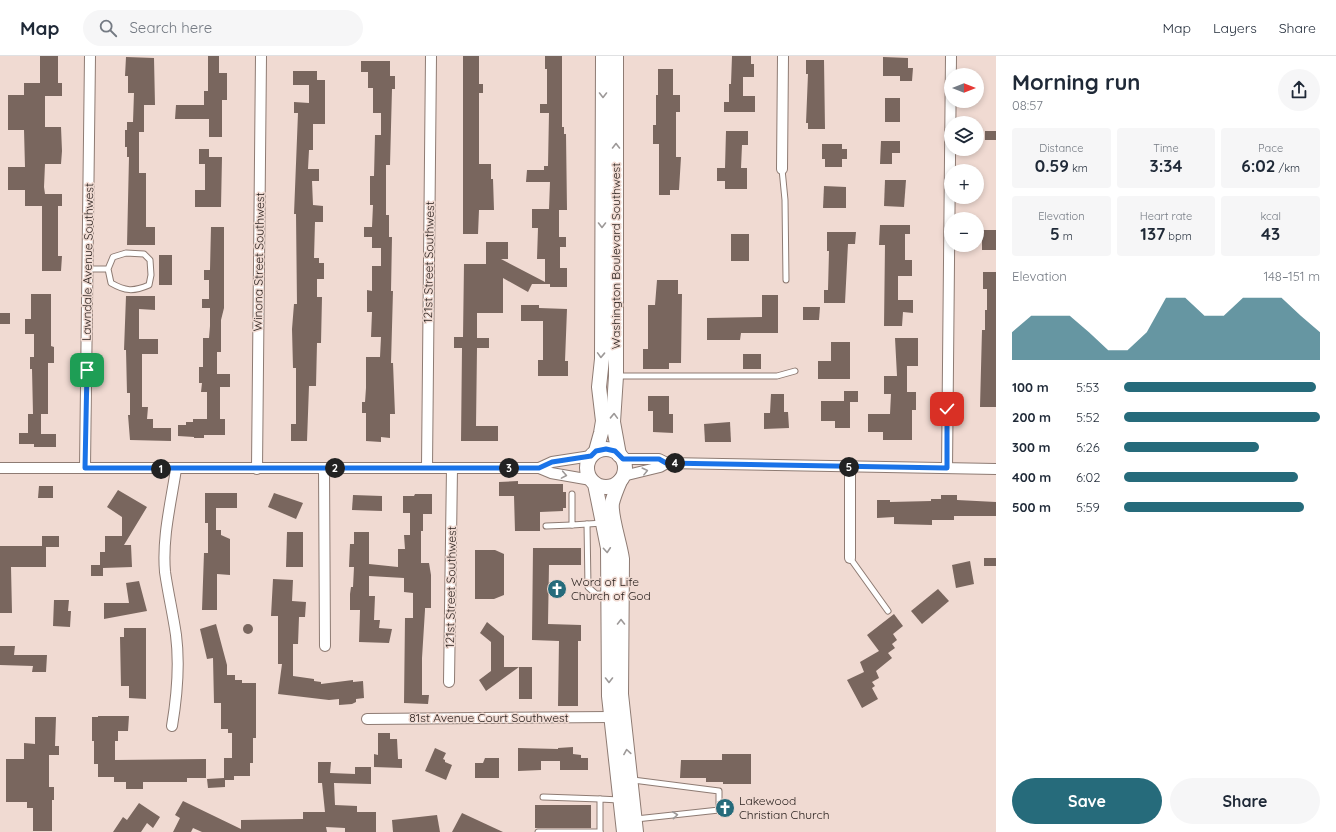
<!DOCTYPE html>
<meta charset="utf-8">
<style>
:root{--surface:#fff;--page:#f6f6f7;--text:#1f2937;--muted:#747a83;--line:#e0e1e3;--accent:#266b7b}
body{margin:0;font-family:Quicksand,sans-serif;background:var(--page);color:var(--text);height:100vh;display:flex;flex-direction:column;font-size:15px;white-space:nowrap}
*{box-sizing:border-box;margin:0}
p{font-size:13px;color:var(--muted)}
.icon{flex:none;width:22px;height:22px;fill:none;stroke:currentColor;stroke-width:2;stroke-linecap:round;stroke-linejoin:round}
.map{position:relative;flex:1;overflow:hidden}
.panel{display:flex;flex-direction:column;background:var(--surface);width:340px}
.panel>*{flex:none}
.needle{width:26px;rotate:90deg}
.fabs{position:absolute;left:944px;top:12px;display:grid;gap:8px}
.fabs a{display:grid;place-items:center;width:40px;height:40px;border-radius:50%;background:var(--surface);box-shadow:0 2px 6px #0003;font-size:20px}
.pin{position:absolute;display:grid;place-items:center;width:34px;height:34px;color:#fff;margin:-17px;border-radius:8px;box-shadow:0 2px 6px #0006}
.km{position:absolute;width:20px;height:20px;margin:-10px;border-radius:50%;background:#222;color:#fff;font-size:11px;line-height:20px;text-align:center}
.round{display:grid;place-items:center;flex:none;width:42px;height:42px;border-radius:21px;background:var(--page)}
.overview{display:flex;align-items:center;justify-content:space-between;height:68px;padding:0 16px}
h1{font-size:22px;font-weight:700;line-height:30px}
.stats{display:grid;grid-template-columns:repeat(3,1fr);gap:6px;height:68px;padding:4px 16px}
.stats div{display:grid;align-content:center;border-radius:4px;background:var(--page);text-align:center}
.stats b{font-size:17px;font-weight:700}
.stats small{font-size:11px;font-weight:400}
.stats p{font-size:11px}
.chart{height:112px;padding:8px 16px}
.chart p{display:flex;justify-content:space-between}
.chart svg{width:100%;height:72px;margin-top:4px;fill:var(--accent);opacity:.7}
.button{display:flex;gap:8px;margin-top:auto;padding:8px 16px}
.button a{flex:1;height:46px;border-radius:24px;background:var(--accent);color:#fff;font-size:16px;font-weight:700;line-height:46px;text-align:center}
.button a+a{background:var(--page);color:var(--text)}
ul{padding:0 16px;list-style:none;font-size:13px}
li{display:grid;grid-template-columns:64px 48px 1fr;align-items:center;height:30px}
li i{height:10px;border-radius:5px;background:var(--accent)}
header{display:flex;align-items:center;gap:24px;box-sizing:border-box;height:56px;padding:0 20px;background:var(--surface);border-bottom:1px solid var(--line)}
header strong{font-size:19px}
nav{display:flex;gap:22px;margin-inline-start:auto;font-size:14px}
.search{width:280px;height:36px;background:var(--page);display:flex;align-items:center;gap:10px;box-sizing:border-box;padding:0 14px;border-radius:22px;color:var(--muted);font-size:15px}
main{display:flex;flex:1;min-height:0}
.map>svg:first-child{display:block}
.building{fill:#79665e}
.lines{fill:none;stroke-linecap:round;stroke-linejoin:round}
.service-casing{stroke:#8e7b73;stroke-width:7}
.minor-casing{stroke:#8e7b73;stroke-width:12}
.secondary-casing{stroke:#8e7b73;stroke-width:16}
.service{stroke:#fff;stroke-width:5}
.minor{stroke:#fff;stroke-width:10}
.secondary{stroke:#fff;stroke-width:14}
.oneway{stroke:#9d9998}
.route-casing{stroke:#fff;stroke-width:8}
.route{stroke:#1a73e8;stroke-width:5}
.labels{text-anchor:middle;stroke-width:3;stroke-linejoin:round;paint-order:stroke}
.street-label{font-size:12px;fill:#251d1a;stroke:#f0dad2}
.poi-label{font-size:12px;fill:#251d1a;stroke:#f0dad2;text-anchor:start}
</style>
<header>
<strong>Map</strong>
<div class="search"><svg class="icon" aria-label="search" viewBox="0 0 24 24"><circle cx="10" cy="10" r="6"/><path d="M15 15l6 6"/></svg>Search here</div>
<nav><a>Map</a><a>Layers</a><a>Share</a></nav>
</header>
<main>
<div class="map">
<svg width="996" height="776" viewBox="0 0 996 776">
<rect width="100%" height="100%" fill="#f0dad2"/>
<!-- building -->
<g class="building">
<path d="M40,0h18v27h4v13h-17v31h16l1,24 -1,13h-16l-1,23 1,7h17v12h-4v50h4l-1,15h-19v-65h-17v-16h-17v-23h17l-1,-37h-16v-35h16v-12h16z"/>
<path d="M208,0h11v17h8v27h-5v37h-13v-18h-34l1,-14h28v-14h4z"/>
<path d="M463,0h16v28h4v9h-4v71h12v15h2l1,31h-15l-1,24h-15z"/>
<path d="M545,0h17v71h2v7h2l1,76h-8v27h7v10h-6v21h7v19h-17v-3h-18l-4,8 -25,-14v35h-26v25h12v10h-12l-1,78h22v15h-37l1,-93h-8v-11h9l1,-73h22v-22h22v17h-7l44,23v-23h-8l1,-31h-6v-19h17l1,-27h-24l1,-12h17v-4h4l1,-53h-9v-9h7v-35h-2z"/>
<path d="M732,0h19v8h3v13h-11v19h12v16h-31v-10h5v-18h2z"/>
<path d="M126,1l28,1 1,47h-11v27h-5v41h7v54h9v18h-28l2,-88h-2v-10h-2v-17h2v-8h6l1,-29h-6v-17h-3z"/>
<path d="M883,1l25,1v10h5l-1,13h-12v-5h-17z"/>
<path d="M806,4h18l1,69h-17v-6h-2l2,-49h-2z"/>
<path d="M361,5h29v15h5v13h-3l-2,76h-4v50h3v22h3l-1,54h2l-2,72h2l2,51h-5v24l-9,-1v5l-15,-1v-28h-4v-11h3l1,-14v-31h14l1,-20h-10l1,-25h-5v-22l5,1v-25h9v-18h-9v-11h-8v-10h8l1,-22h-3v-29h4l1,-41h6v-22h-8v-25h-5v-16h-7z"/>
<path d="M658,13h15v26h7v17h-4v45h5l-2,33h-9v5h-11v-51h-6v-19h3v-30h2z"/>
<path d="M293,15h24v9h8v44h-12v26h-4l-1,19h11v12h-7l1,24 10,1v16h-8l-1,36h5v5h5v16h-7v18h5l-1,46h-4l-1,43h-7l-2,55h-16v-17h5v-56h-3l-1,-39 2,-25h3l-1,-90h-2l4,-101h-4v-11l15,1v-18h-16z"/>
<rect x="885" y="42" width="15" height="24"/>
<path d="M726,75h22v14h-6l-1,23h6v21h-22v-8h-8v-13h8z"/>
<rect x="985" y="75" width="11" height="9"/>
<path d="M881,85h19v12h-8v11h-12z"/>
<path d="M822,88h20v5h5v10h-5v8h-17v-8h-3z"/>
<path d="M199,93h10v8h13l-1,50h-26v-17h10v-26h-6z"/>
<path d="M885,124h21l-2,27 -20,-1z"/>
<path d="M824,130l22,1v21h-23z"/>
<path d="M880,169h30v9h-5v26h7v16h-14v24h15v13l-10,-1 -1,14h-18l1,-81h-6z"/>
<path d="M211,171h13v81l-3,12v32h-4v22h13v13h-10v32h5v16h-21v3h-10v-1l-16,-1v-11h8v-3h7v-3h14v-27h-6l1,-9h-3v-16h4v-29h6l1,-12v-18h-8v-9h7v-19h-5v-10h6z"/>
<rect x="982" y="174" width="14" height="20"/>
<path d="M827,176h29l-1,12h-7l-3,59h-21v-13h4l1,-39h-2z"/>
<rect x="731" y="178" width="18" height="27"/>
<rect x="159" y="199" width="13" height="30"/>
<path d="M983,216h13v135h-16l2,-77h3v-20h2v-21h-4z"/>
<path d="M657,224h21v14h4l-1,69h-12v6h-26v-20h5v-44h7z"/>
<path d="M31,238h20v52l3,1v16h-6v51h-7v20h15v13h-22v-3h-15v-11h9v-19h5l-1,-45h-2v-12h4v-23h-9v-15h6z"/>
<path d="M762,239h16v38h-37l-1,7h-33v-22l55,-1z"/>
<path d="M126,240h29v14l-16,-1v30h19v15h-16v53h6l-1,12h6v9h18v13l-41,-1 -2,-25h2v-22h-3l-1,-43h-2z"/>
<path d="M521,249h18v3l28,1 -2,52h3v15h-30v-16h5v-39h-22z"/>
<path d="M803,251h17l-1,13h-16z"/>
<rect x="0" y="257" width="10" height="11"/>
<path d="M895,282h23v28h-11v26h9v18h-4v30h-29v-8h-15v-18h22l1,-20h-7v-18h13z"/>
<path d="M831,286h19v37h-32v-18h13z"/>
<rect x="743" y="298" width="18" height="15"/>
<path d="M844,335h14v11h-8v26h-15v-7h-14v-20h23z"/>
<path d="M771,338h13v18h4l1,16 -25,1v-16h6z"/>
<path d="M648,340h21v18h4v19l-20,-1v-21h-5z"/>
<path d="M730,366l1,20h-26l-1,-18z"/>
<path d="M518,425v3h45v8h3v16h-3v3l-23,1v19h-25l-1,-35h-15v-14z"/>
<path d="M39,430h14v12h-15z"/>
<path d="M118,434l29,17 -23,38h7l1,22 -29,1v8h-12v-11h9v-13h5v-16h17v-19l-15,-10z"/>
<path d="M205,437h32v15h-21v22h5v5l9,4v36l-13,-1v36h-15l2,-57h4v-30h-3z"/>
<path d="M274,437l29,10 -7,16 -28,-12z"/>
<path d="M415,438h17v20h-9v17h-2v32h8l2,12v33h-6v2l-3,48v37h7l-1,9 -24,-1 1,-85h8v-25l-9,-1v-14l-35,-2v20h6l-1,24h6l-1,8 13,1 -3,14 -30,-1 1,-32h-10v-16l1,-7h2l1,-20h-5l1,-23h4v-12h15v32l29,3v-18h7l-1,-14h6v-22h-7v-17h11z"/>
<path d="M353,439l29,1v15l-30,-1z"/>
<path d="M941,439h16v5l39,2v14h-42v4h-22v5l-38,-1v-7l-17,1v-18h13v2l41,-1v-2h10z"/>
<path d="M287,476h16v35h-17z"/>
<path d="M42,480h17v11h-13v20h-35l1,46h-12v-67h42z"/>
<path d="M533,492h48v17h-32l-1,59 33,1v16h-3v65h-20l1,-65 -27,-1z"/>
<path d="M475,494h20l9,4v41l-10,4h-19z"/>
<rect x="984" y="502" width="12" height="8"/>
<path d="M970,505l4,23 -18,4 -4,-23z"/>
<path d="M273,523l20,1 -1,21 14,1 -1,15h-6l-1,27h-5v32l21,3v2l7,1v2l32,-4v2l10,-1 1,17 -8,1v3l-4,2 -13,1v-6l-10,1 -51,-6 4,-30h-4v-48h-7z"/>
<path d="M139,525l8,30 -43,8v-16h25l-3,-20z"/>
<path d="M938,533l11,12 -27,23 -11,-13z"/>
<path d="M54,544h15l-1,11h3l-1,16 -17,-1z"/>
<path d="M894,558l9,12 -10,8 4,6 -5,4 3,4 -7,5 4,5 -16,13 3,7 -7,4 3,4 -3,2 6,11 -16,9 -15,-28 17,-8 -4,-10 19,-11 -12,-16z"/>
<path d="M487,566l17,14v31h15l-33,24 -7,-11 12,-9v-29l-11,-9z"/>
<path d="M216,568l11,41v10h8v5h7v3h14v55h-3v25h-3v13h-16v4h-9v7l-17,1 -1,-9 17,-1v-20h8v-25h-4v-4h-7v-26h-7l-1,-45 -6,1 -7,-30z"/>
<circle cx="248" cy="573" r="5"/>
<path d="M124,572h22v71l-17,-1v-12h-8l-1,-49h4z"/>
<path d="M0,590h15l-1,9h33l-1,17h-14l1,-6 -33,-1z"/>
<rect x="519" y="611" width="13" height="32"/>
<path d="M98,660h31l-1,15h-10v10h-3v19l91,-1v19h-19v4h-44v7h-17v-7h-12v-5h-16v-13h-4v-23h-2v-24h6z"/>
<path d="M35,661h21l-1,29h4v9h-10v32h5v13h-2v31h-19v-23h-6v-6h-21v-43h18v-16l11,1z"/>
<path d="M378,677h12v6h7l1,20h4v9l-28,-1v-13l4,1z"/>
<path d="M573,691v7l8,1v3h7v12h-28v-9h-19v9l-23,1v-23l40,1v-1z"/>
<path d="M435,692l11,5 -3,6 2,1v2l7,3 -6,15 -21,-9z"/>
<path d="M722,698h29v30h-28v-2h-17v-4h-26l1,-18h41z"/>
<path d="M485,702h14v20h-24v-15h8z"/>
<path d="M318,706h13l-1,11 25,1v-7h16v17l-37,-1 1,22 22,1v6h19v20h-31v-4l-19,-1 1,5h-125l-9,-4 -2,4h-18l7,-14 -5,-3 8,-14 58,28v-9l62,-1v-7h22l-3,-29h-4z"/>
<path d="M139,747l21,14 -7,11 -6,-5 -6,9h-28l10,-15 4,3z"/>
<rect x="535" y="749" width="56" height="23"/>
<path d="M462,757l41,19h-51z"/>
<path d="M437,759l3,17h-47l-1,-12z"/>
</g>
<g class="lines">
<defs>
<g id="service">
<path d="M782,113l3,31 1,80"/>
<path d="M89,213h19l5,-12 13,-4 18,1 6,6 1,15 -2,10c-16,7 -24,6 -38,-2l-3,-14"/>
<path d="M617,320h160l18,-5"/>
<path d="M572,438v31l31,-2"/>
<path d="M587,468l1,63 8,7h11"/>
<path d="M546,470l26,-1"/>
<path d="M850,502l38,53"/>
<path d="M633,724l86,11v19l-83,9"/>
<path d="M543,741l57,2"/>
<path d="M538,776h62"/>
<path d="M600,776v-33l19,1"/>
</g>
<g id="minor">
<path d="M782,113l1,-113"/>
<path d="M623,403h36l8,4 329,6"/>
<path d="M427,411l4,-411"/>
<path d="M0,412h539l12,5 40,7"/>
<path d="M85,412l5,-412"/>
<path d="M324,412l1,178"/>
<path d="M539,412l13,-6 39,-6"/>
<path d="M947,412l4,-412"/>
<path d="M257,413l4,-413"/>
<path d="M623,420l37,-9 7,-4"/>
<path d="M850,502v-91"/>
<path d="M449,626l3,-214"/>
<path d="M367,663l244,-2"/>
<path d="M172,670c5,-30 8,-60 4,-91 -3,-21 -8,-42 -11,-63 -3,-35 6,-69 11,-103"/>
</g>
<g id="secondary">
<path d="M616,0v320l-3,46 6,33"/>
<circle cx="606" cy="412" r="19"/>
<path d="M596,395l5,-18 2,-12 -4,-34 3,-28 1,-303"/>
<path d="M620,425c-3,7 -6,14 -8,22 -2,12 8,41 10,56l-1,135 15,138"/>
<path d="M595,428l13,64 1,148 15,136"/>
</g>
</defs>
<!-- service casing -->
<use href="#service" class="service-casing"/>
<!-- minor casing -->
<use href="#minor" class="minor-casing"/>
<!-- secondary casing -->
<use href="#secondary" class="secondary-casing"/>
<!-- service -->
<use href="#service" class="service"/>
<!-- minor -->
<use href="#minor" class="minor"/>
<!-- secondary -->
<use href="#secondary" class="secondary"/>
</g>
<!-- one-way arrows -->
<defs><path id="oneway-chevron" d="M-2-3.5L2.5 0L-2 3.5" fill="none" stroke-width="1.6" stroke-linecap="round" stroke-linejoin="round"/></defs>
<g class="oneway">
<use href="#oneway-chevron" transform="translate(603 39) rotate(90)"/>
<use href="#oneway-chevron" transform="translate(616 90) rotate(-90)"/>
<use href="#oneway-chevron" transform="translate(602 169) rotate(90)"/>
<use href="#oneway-chevron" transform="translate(601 299) rotate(92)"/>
<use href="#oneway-chevron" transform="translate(614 360) rotate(-88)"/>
<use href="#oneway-chevron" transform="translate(645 415) rotate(-14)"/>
<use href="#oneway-chevron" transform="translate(564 419) rotate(10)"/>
<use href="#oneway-chevron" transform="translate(607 494) rotate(86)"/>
<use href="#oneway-chevron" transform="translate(621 566) rotate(-90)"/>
<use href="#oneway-chevron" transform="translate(609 624) rotate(90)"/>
<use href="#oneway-chevron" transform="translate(627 696) rotate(-99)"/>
<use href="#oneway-chevron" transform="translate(675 759) rotate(-6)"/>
</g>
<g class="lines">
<defs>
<path id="route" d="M87,314l-2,98h454l13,-6 39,-6 5,-5 10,-2 9,2 8,8h36l7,4 281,5v-59"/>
</defs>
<!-- route casing -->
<use href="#route" class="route-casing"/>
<!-- route -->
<use href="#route" class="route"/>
</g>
<!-- icons -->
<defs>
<symbol id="church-disc" viewBox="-11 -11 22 22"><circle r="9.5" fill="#266b7b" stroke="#f0dad2"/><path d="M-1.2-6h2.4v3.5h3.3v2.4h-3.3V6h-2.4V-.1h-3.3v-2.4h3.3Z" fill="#fff"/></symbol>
</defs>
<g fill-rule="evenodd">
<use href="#church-disc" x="546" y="522" width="22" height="22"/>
<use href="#church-disc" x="714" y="741" width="22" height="22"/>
</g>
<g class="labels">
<!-- street labels -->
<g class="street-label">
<text transform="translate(616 200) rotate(-90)" y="4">Washington Boulevard Southwest</text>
<text transform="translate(88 206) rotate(-89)" y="4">Lawndale Avenue Southwest</text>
<text transform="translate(259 206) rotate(-89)" y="4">Winona Street Southwest</text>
<text transform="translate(429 206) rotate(-89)" y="4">121st Street Southwest</text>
<text transform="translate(451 531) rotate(-89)" y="4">121st Street Southwest</text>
<text x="489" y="666">81st Avenue Court Southwest</text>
</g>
<!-- poi labels -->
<g class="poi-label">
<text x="571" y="530">Word of Life<tspan x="571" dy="14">Church of God</tspan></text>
<text x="739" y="749">Lakewood<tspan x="739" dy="14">Christian Church</tspan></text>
</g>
</g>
</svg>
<div class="fabs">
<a><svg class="needle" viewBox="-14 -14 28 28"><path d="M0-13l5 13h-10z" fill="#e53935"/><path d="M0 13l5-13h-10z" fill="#747a83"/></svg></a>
<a><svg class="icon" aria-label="layers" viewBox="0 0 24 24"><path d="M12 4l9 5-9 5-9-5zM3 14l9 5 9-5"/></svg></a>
<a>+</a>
<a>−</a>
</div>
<div class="pin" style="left:87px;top:314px;background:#1e9e55"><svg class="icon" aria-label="arrive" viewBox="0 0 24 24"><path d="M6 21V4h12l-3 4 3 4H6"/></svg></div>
<div class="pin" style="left:947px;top:353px;background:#d93025"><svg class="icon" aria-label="check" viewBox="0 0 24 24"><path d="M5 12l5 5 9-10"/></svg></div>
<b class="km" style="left:161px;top:413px">1</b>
<b class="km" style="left:335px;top:412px">2</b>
<b class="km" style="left:509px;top:412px">3</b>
<b class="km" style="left:675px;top:407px">4</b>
<b class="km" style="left:849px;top:411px">5</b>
</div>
<section class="panel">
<div class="overview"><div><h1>Morning run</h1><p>08:57</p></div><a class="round"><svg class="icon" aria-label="share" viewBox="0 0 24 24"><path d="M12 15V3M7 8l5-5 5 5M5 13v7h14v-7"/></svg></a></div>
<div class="stats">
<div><p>Distance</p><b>0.59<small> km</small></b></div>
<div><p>Time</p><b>3:34</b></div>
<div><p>Pace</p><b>6:02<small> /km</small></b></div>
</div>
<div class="stats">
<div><p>Elevation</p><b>5<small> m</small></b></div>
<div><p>Heart rate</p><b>137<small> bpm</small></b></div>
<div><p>kcal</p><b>43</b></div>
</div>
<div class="chart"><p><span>Elevation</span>148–151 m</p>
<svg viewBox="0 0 160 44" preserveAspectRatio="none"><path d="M0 44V27L10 17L20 17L30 17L40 27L50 38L60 38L70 27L80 6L90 6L100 17L110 17L120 6L130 6L140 6L150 17L160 27V44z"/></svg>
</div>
<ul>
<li><b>100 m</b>5:53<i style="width:98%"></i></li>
<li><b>200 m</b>5:52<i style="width:100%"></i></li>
<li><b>300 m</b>6:26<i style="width:69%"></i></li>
<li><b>400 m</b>6:02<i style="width:89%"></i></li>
<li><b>500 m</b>5:59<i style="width:92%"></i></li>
</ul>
<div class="button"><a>Save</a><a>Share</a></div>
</section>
</main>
